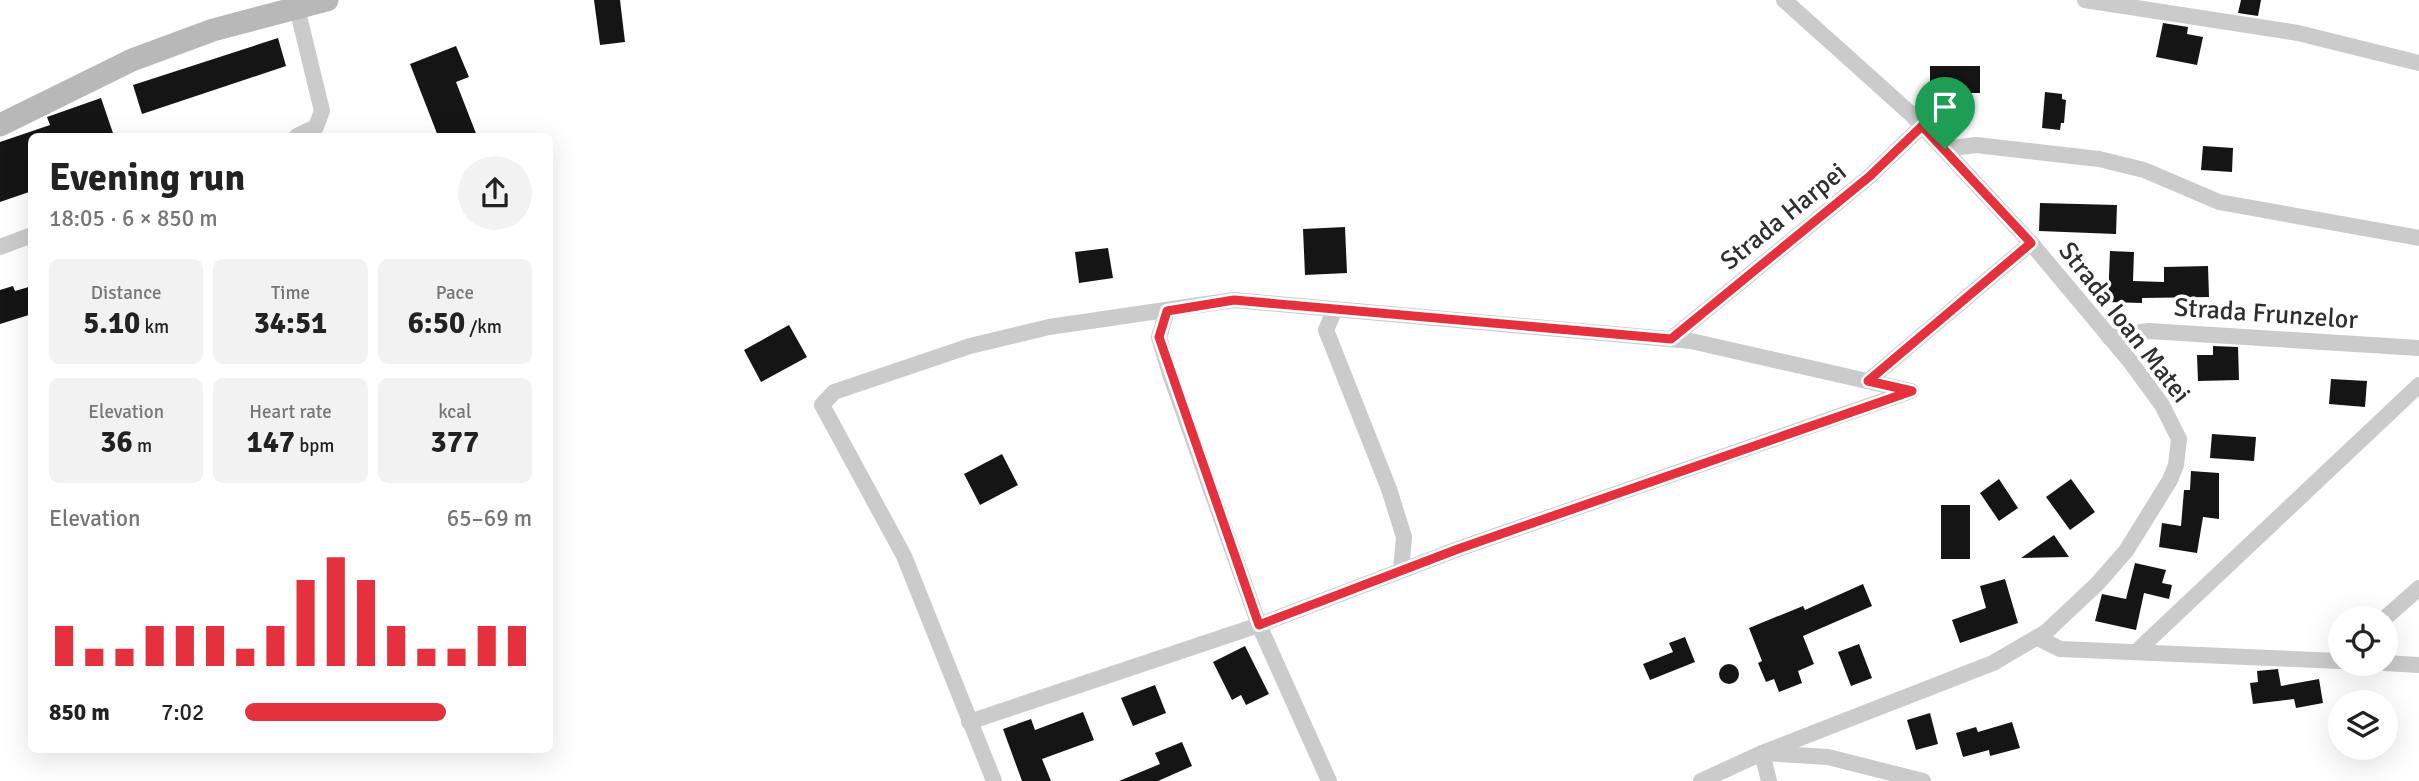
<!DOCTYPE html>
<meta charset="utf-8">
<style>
:root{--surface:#fff;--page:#f2f2f2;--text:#222;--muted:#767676;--accent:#e5303e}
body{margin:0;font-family:Signika,sans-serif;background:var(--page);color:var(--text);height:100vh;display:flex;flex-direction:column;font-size:26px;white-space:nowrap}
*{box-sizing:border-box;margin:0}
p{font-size:23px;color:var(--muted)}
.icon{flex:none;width:38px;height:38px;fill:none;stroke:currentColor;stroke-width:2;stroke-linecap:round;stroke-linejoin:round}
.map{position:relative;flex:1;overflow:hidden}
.drawer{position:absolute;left:28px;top:133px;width:525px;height:620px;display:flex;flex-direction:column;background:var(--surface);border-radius:10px;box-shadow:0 7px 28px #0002}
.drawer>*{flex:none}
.buttons{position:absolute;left:2328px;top:606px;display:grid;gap:14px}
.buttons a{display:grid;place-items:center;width:70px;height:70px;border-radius:50%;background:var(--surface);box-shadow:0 7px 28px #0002;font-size:35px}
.pin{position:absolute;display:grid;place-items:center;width:60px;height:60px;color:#fff;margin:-72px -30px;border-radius:50% 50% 50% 0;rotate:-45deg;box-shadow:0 0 7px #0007}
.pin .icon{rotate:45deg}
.round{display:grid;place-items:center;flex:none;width:74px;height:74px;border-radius:37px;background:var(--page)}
.summary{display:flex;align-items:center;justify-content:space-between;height:119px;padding:0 21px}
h1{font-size:38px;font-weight:700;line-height:52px}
.stats{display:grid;grid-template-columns:repeat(3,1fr);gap:10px;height:119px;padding:7px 21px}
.stats div{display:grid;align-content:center;border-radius:10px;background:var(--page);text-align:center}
.stats b{font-size:30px;font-weight:700}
.stats small{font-size:19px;font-weight:400}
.stats p{font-size:19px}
.chart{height:196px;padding:14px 21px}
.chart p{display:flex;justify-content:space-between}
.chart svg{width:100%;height:126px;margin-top:7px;stroke:var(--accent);stroke-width:6}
ul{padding:0 21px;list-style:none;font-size:23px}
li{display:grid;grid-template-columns:112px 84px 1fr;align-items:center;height:52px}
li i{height:18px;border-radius:9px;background:var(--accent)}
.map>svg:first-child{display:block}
.building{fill:#151515}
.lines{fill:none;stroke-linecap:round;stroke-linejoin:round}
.street{stroke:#cbcbcb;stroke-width:16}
.secondary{stroke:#b8b8b8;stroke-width:23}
.route-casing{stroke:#fff;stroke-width:14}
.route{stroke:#e5303e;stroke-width:9}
.labels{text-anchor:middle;stroke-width:7;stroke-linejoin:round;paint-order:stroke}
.street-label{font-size:26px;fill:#2e2e2e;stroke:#fff}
</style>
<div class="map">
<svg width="2419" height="781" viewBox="0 0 2419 781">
<rect width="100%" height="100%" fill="#fff"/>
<!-- building -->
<g class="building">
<path d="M594,0h26l5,42 -25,3z"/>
<path d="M2241,0h20l-3,16 -20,-3z"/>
<path d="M2163,23l25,4 -1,7 16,3 -6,28 -41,-8z"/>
<path d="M278,38l8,28 -144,48 -9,-29z"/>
<path d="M456,46l13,31 -13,5 21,54h-39l-28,-72z"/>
<rect x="1930" y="66" width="50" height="27"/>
<path d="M2045,92l17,2v5l4,1 -2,23h-3l-1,7 -18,-2z"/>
<path d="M101,98l13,38h-82v55l-32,11v-60l50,-17 -3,-8z"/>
<path d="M2203,146l30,2 -1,24 -31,-2z"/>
<path d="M2040,203l77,2 -1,29 -77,-3z"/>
<path d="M1345,227l2,46 -42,2 -2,-46z"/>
<path d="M1108,248l5,30 -34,5 -4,-31z"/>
<path d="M2110,251l24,1 -1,29 31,1v-15l44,-1 1,31 -67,1v5l-34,-1z"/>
<path d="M13,286l2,5 17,-5v28l-32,10v-34z"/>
<path d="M789,325l18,32 -46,25 -17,-32z"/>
<path d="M2213,346l25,1 1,33 -41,1 -1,-26h16z"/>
<path d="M2331,379l36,2 -2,26 -36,-3z"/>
<path d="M2212,434l44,3 -2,24 -44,-3z"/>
<path d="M1002,454l16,31 -38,20 -16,-31z"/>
<path d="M2191,471l28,2v46l-16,-2 -6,36 -38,-6 3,-24 19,3 3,-36h6z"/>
<path d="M1999,479l19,29 -19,13 -19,-28z"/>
<path d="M2071,479l24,33 -25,18 -24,-33z"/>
<rect x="1941" y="505" width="29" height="54"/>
<path d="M2054,535l15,22 -48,1z"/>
<path d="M2135,563l31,7 -4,13 10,2 -3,14 -25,-6 -8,37 -41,-9 7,-27 24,5z"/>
<path d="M2005,579l13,44 -58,20 -8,-23 34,-12 -6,-22z"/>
<path d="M1863,584l9,22 -69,30 11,28 -16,7 4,12 -23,9 -5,-13 -8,3 -8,-19 4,-2 -13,-33 54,-22 2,4z"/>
<path d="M1685,637l10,25 -45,18 -7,-16 30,-12 -4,-9z"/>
<path d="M1859,644l13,34 -21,8 -13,-34z"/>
<path d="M1245,646l24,48 -23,11 -5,-10 -9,5 -19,-38z"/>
<circle cx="1729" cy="674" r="10"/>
<path d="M2278,669l3,17 38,-7 4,24 -27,5 -2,-9 -41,5 -3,-21 8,-1 -1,-11z"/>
<path d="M1155,685l11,28 -33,13 -12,-28z"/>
<path d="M1083,712l11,28 -52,19 9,22h-29l-19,-52 28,-10 4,11z"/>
<path d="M1930,713l8,31 -22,6 -9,-30z"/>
<path d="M2012,722l8,26 -30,8 -1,-6 -26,7 -7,-24 20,-6 2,5z"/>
<path d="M1182,742l10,24 -34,15h-39l41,-17 -5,-11z"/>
</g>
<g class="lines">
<!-- street -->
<g class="street">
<path d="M2085,0l213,33 121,30"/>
<path d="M297,136l19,-9 6,-16 -25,-103"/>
<path d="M1945,149l31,-4 123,14 45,11 75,32 200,36"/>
<path d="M0,247l32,-12"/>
<path d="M1335,309l-9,21 63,159 15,48 -3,33"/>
<path d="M1167,311l-8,26 11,37 89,251 70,156"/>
<path d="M2109,337l40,-6 270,17"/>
<path d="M1671,339l199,-163 52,-50"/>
<path d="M1868,381l163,-138"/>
<path d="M2385,618l34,-30"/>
<path d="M2038,638l22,11 280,12"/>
<path d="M2136,652l283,-267"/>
<path d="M2385,663l34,2"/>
<path d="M969,722l290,-97 199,-76 453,-158 -220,-50 -457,-41 -185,27 -79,19 -136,46 -12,13 82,151 90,225"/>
<path d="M1701,781l61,-28 66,4 95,24"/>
<path d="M1769,781l-7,-28 231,-90 53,-31 51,-48 29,-33 44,-71 6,-15 3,-26 -17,-34 -33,-45 -98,-117 -120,-129 -127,-114"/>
</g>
<!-- secondary -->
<path class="secondary" d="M0,125l132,-65 81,-30 114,-30"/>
</g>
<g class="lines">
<defs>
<path id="route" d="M1922,126l109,117 -163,138 44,10 -454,158 -199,76 -100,-288 8,-26 67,-11 437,39 199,-163z"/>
</defs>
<!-- route casing -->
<use href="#route" class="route-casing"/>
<!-- route -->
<use href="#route" class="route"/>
</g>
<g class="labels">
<!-- street labels -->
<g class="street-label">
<text transform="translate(1783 216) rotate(-39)" y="9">Strada Harpei</text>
<text transform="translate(2266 313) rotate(4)" y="9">Strada Frunzelor</text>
<text transform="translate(2125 322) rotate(52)" y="9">Strada Ioan Matei</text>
</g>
</g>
</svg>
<div class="buttons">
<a><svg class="icon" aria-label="locate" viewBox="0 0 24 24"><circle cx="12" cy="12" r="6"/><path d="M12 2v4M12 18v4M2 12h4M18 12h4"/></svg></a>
<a><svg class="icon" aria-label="layers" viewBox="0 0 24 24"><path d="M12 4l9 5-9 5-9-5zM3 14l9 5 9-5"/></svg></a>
</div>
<div class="pin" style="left:1945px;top:149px;background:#1e9e55"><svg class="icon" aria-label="arrive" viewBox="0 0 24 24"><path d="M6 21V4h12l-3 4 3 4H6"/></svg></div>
<section class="drawer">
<div class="summary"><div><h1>Evening run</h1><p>18:05 · 6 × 850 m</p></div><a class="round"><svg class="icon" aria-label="share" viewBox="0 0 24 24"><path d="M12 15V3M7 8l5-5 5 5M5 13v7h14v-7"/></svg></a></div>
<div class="stats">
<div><p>Distance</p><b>5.10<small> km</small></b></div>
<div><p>Time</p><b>34:51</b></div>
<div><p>Pace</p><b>6:50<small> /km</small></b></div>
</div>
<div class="stats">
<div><p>Elevation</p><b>36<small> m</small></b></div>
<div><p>Heart rate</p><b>147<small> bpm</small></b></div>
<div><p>kcal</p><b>377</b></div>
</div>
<div class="chart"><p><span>Elevation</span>65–69 m</p>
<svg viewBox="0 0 160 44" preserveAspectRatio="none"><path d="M5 44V30M15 44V38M25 44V38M35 44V30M45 44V30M55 44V30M65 44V38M75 44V30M85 44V14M95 44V6M105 44V14M115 44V30M125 44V38M135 44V38M145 44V30M155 44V30"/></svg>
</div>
<ul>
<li><b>850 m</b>7:02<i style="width:70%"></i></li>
</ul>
</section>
</div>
